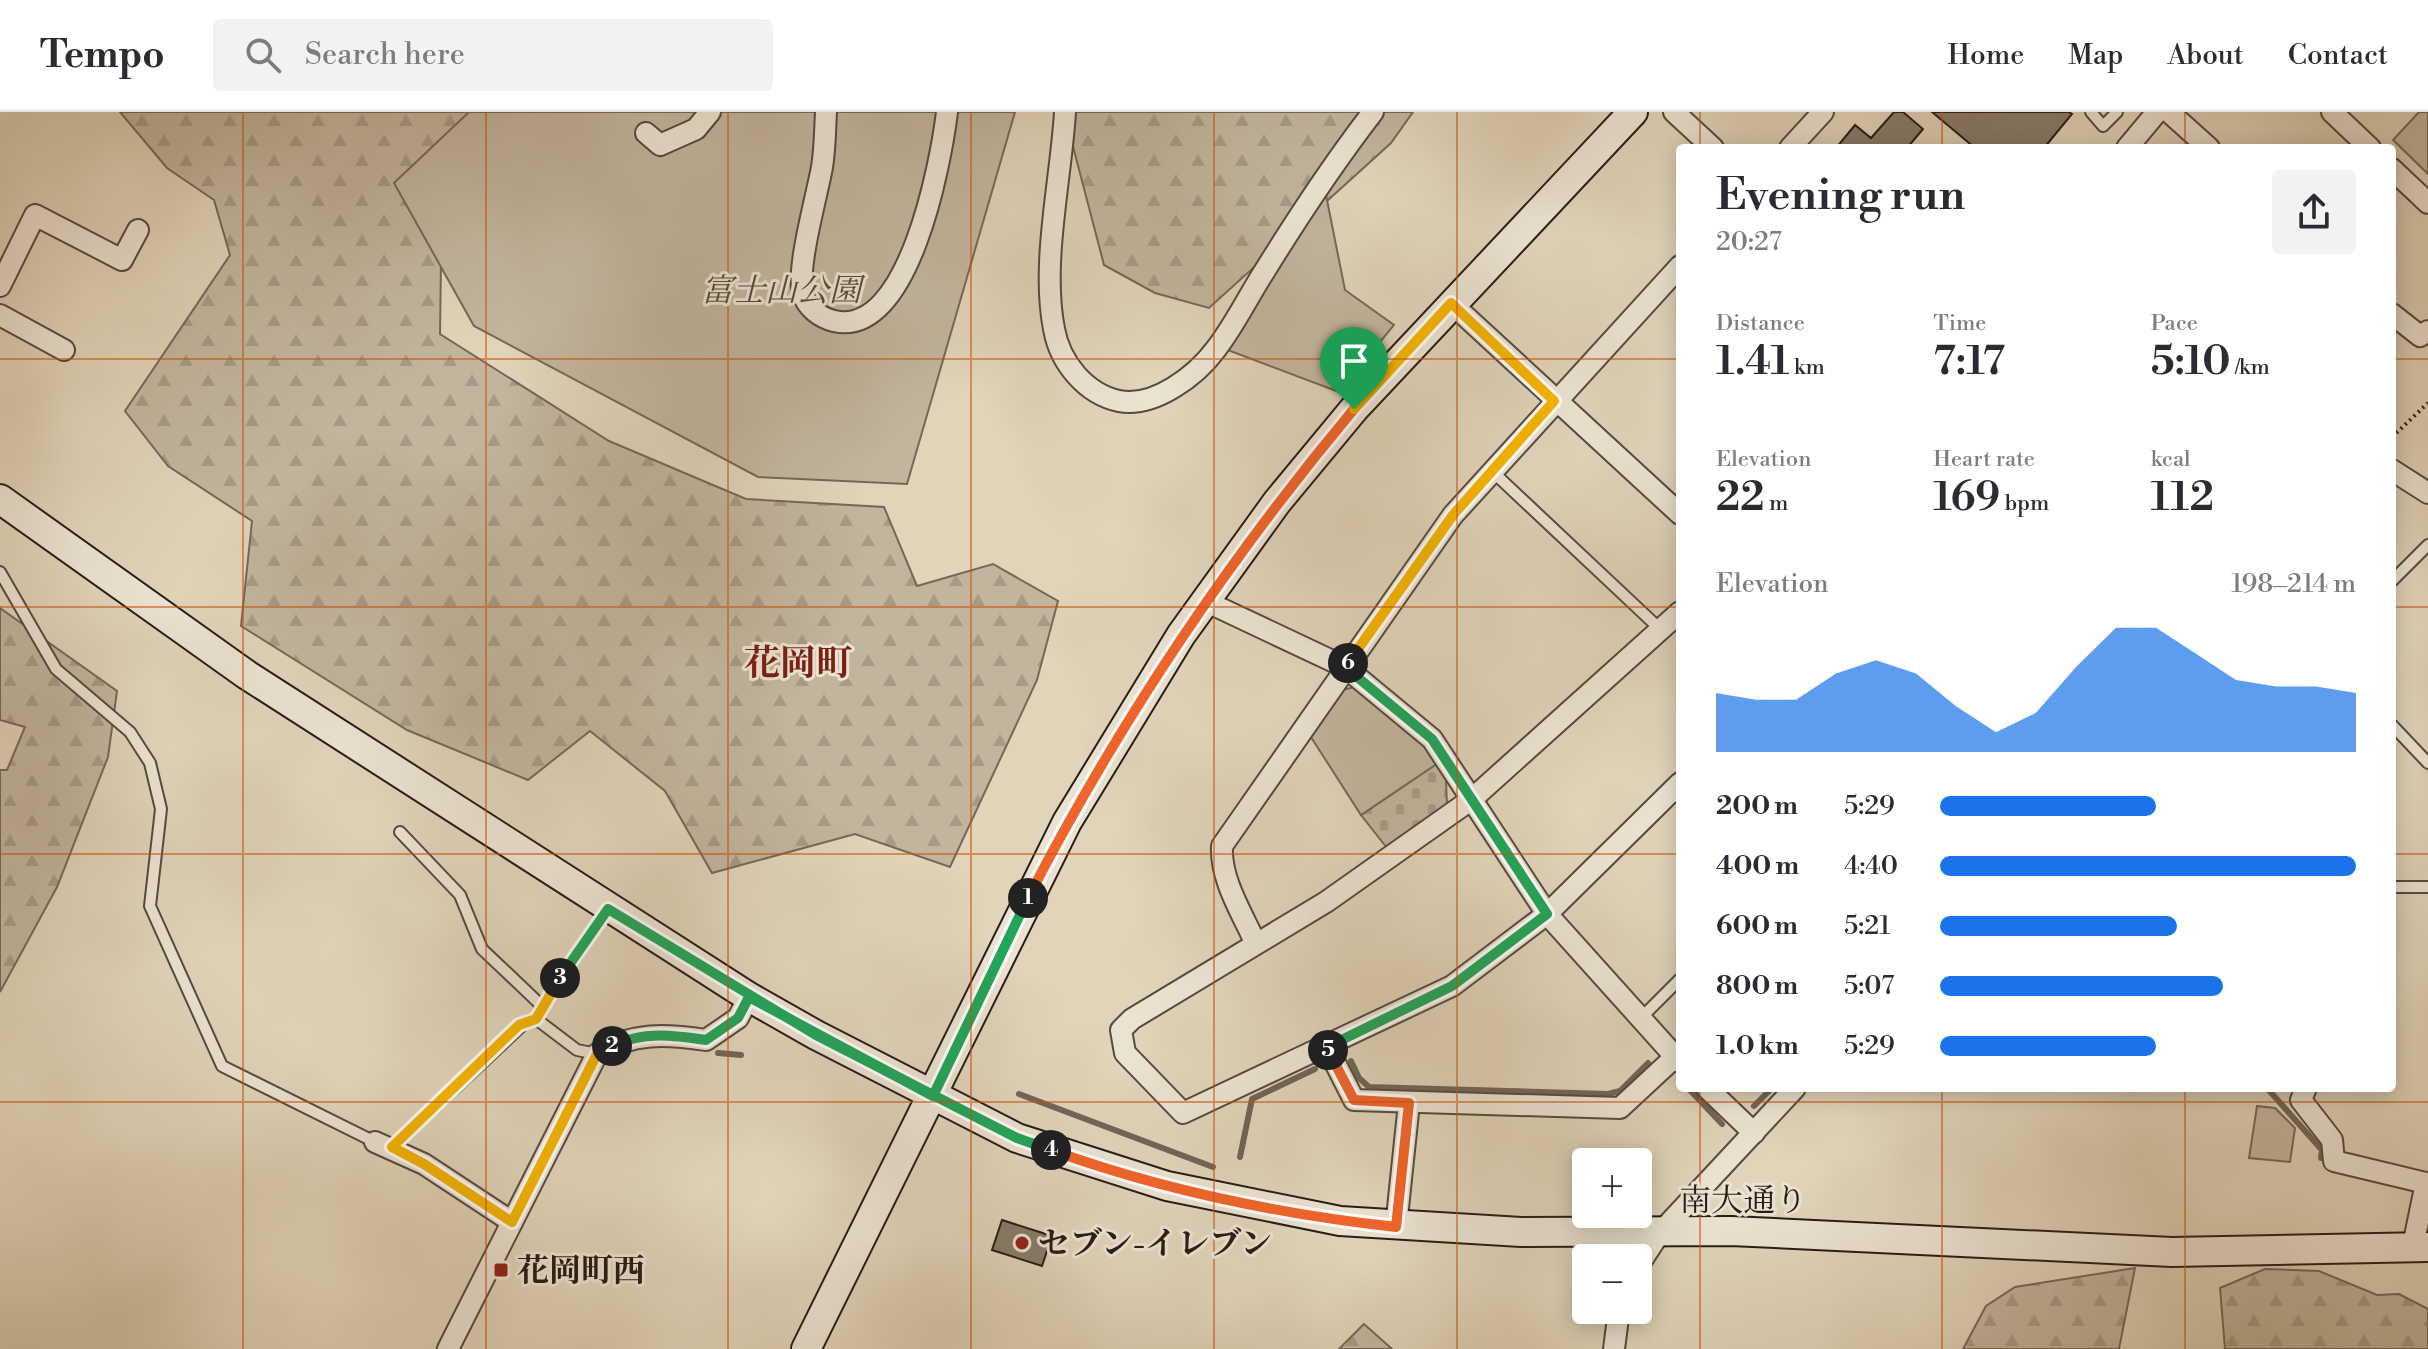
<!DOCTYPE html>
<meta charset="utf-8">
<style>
:root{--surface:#fff;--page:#f2f2f3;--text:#2b2b33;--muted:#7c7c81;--line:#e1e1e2;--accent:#1a73e8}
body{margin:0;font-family:"Libre Bodoni","Noto Serif JP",serif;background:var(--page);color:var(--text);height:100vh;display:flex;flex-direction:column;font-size:30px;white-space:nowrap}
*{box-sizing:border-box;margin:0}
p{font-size:26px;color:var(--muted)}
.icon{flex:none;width:44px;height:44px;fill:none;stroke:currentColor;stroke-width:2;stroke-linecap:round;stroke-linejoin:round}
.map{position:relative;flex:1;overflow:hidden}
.side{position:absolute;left:1676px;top:32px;width:720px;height:948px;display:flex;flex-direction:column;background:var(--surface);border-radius:8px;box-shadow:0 4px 20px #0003}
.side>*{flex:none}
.fabs{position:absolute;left:1572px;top:1036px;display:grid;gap:16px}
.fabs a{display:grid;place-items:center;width:80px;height:80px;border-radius:8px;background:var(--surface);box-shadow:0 4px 20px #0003;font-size:40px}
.pin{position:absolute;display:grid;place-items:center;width:68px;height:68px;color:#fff;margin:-82px -34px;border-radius:50% 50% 50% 0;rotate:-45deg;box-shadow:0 0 8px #0007}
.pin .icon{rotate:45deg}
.km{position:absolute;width:40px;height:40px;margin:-20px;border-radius:50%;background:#222;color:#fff;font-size:22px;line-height:40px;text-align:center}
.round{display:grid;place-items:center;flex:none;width:84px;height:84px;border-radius:8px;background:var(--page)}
.headline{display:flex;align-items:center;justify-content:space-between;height:136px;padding:0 40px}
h1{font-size:44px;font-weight:600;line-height:60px}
.figures{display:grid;grid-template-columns:repeat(3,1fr);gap:12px;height:136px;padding:8px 40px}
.figures div{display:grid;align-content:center}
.figures b{font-size:40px;font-weight:600}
.figures small{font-size:22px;font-weight:400}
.figures p{font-size:22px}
.chart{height:224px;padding:16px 40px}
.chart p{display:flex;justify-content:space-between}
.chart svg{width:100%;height:144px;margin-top:8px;fill:var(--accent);opacity:.7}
ul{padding:0 40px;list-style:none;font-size:26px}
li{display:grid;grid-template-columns:128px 96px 1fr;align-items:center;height:60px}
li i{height:20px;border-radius:10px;background:var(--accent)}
header{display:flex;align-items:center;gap:48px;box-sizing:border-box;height:112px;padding:0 40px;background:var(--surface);border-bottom:2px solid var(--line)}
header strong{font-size:38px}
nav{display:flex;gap:44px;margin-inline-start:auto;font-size:28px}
.search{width:560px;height:72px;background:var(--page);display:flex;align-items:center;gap:20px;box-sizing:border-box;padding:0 28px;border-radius:8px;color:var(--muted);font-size:30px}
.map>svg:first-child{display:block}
.forest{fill:url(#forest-firs);stroke:#74685a;stroke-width:2}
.cemetery{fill:url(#cemetery-stones);stroke:#74685a;stroke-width:2}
.green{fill:#c1b59d;stroke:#74685a;stroke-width:2}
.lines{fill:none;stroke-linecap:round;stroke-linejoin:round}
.stream{stroke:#706557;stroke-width:6}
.building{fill:#877c6b;stroke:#271c16;stroke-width:2}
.lane-casing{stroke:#554a3f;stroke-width:14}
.street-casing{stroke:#554a3f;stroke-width:24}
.secondary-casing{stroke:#271c16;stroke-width:32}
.path{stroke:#271c16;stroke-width:4;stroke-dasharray:2 4;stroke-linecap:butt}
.lane{stroke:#ebe3d2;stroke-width:10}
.street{stroke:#ebe3d2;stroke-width:20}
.secondary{stroke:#ebe3d2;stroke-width:28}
.split-1-casing{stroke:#fff;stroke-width:16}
.split-2-casing{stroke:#fff;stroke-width:16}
.split-3-casing{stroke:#fff;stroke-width:16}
.split-4-casing{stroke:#fff;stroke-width:16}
.split-5-casing{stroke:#fff;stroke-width:16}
.split-6-casing{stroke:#fff;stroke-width:16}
.split-7-casing{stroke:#fff;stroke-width:16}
.split-1{stroke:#f0652b;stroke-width:10}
.split-2{stroke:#22a559;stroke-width:10}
.split-3{stroke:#f5b400;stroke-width:10}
.split-4{stroke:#22a559;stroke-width:10}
.split-5{stroke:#f0652b;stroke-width:10}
.split-6{stroke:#22a559;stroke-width:10}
.split-7{stroke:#f5b400;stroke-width:10}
.grid{fill:none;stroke:#cb500e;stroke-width:2;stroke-opacity:0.55}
.poi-dot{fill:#8f2418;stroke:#ebe3d2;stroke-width:3}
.labels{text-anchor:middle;stroke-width:6;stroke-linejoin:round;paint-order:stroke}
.park-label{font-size:32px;font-style:italic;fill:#554a3e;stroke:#ebe3d2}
.street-label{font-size:32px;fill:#271c16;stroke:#ebe3d2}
.poi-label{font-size:32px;font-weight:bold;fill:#271c16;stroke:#ebe3d2;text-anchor:start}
.quarter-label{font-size:36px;font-weight:bold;fill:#7a1f14;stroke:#ebe3d2}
</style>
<header>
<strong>Tempo</strong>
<div class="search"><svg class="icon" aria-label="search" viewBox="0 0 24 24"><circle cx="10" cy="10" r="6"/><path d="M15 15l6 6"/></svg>Search here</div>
<nav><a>Home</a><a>Map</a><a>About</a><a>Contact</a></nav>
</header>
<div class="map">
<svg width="2428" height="1237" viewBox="0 0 2428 1237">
<defs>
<pattern id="forest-firs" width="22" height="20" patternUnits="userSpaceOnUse" patternTransform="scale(2)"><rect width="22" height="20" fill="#c1b59d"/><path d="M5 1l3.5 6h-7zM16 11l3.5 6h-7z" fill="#a69b86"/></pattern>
<pattern id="cemetery-stones" width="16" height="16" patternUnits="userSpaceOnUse" patternTransform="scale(2)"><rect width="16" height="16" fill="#c1b59d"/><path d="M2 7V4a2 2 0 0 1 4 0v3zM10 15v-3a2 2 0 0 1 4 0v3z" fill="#a69b86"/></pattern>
</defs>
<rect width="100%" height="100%" fill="#e0d4b9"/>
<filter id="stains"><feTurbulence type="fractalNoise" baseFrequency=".0025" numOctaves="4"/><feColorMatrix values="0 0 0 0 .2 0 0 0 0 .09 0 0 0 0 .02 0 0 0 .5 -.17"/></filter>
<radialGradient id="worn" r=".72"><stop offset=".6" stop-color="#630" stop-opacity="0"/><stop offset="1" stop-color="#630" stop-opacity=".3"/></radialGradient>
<!-- forest -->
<g class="forest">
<path d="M120,0h468l-146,75 -2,147 169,107 137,58 138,8 33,79 76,-22 65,37 -21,79 -87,187 -95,-33 -143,39 -47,-82 -75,-60 -62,49 -121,-50 -166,-104 11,-105 -84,-55 -43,-55 105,-156 -16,-55 -47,-32z"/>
<path d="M1064,0h349l-22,31 -182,165 -54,-15 -51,-28z"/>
<path d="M0,496l117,83 -9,66 -51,130 -57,105v-222h7l18,-43 -25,-7z"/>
<path d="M2135,1156l-16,81h-156l23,-43 29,-19z"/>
<path d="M2265,1157l54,2 58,24 22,-1 29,15v40h-203l-5,-61z"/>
<path d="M1364,1212l28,25h-53z"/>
</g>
<!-- cemetery -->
<path class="cemetery" d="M1438,651l8,17 1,25 -60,43 -26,-33z"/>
<!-- green -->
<g class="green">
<path d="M469,0h546l-108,372 -149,-7 -284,-151 -80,-143z"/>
<path d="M2419,0h9v62l-35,-34z"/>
<path d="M1326,83l19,95 49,35 -55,67 -114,-43z"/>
<path d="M1356,575l63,49 19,27 -77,52 -52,-81 32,-44z"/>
<path d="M2257,994l18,2 20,20 -5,34 -41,-4z"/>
</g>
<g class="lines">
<!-- stream -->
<g class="stream">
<path d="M718,941l23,2"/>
<path d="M1351,949l8,17 10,9 239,7 12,-3 28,-28"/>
<path d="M1679,967l1,1"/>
<path d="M1688,976l34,36"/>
<path d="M2267,976l55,62 -1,8"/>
<path d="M1019,982l194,73"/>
<path d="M1754,994l18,-18"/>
<path d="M1240,1045l12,-58 63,-30"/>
</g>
</g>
<!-- building -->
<g class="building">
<path d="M1894,0h9l20,17 -16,19h-71l19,-23 16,13z"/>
<path d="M1932,0h137l3,2 -28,34h-69z"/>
<path d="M1002,1108l50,16 -10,30 -50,-16z"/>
</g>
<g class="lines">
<defs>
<g id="lane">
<path d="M2091,0l12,14 14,-14"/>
<path d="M1493,360l168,158"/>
<path d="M0,460l56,97 74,63 20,31 11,46 -11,97 72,160 153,76"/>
<path d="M2392,469l36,-36"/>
<path d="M2392,613l36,38"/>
<path d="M400,720l60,63 22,54 60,57"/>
<path d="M2392,775h36"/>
<path d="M540,898l67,-100"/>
<path d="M1640,907l40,-40"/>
<path d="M392,1035l135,-126 9,-2 41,31 20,4"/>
</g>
<g id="street">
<path d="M826,0c-1,18 -1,37 -4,55 -5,29 -26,101 -19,127 4,14 18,24 31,27 75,18 107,-160 113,-209"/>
<path d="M1065,0c-4,68 -24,151 -11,217 6,34 32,65 65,72 35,7 77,-25 97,-52 18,-23 32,-52 48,-77 34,-55 69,-108 109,-160"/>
<path d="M1674,0l39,36"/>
<path d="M2169,0l40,36"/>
<path d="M2332,0l38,36"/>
<path d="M646,21l14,12 36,-16 14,-17"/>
<path d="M1790,36l33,-36"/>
<path d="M2127,36l30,-36"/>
<path d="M2392,57l36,34"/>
<path d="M0,174l35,-71 87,45 16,-30"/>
<path d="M1451,191l229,211"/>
<path d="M2392,202l28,22 8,-5"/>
<path d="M0,203l64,35"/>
<path d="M2392,358l36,23"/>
<path d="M1205,489l140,66 87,72 115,175 133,148"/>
<path d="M1680,500l-208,187 -146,103 -194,117 -11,11 4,23 58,60 269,-127 95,-72 133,-131"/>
<path d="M1255,830c-13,-29 -35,-63 -33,-96l231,-331 227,-249"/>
<path d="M1327,935l27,53 266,8 55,-51"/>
<path d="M1707,976l47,45"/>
<path d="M2306,976l-5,12 31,40 2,21 92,22 -13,63"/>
<path d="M375,1030l49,22 88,58"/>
<path d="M1396,1115l13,-124"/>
<path d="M1638,1154l21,-32 136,-146"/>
<path d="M448,1237l149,-295c36,-22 69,-20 109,-14l32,-22 11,-21"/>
<path d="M1614,1237l5,-39"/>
</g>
<g id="secondary">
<path d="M0,387l247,176 502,322 67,38 201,103 150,48 173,35 181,11 210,-1 441,21 256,-5"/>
<path d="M806,1237l261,-527 114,-187 96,-133 77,-93 279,-297"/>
</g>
</defs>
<!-- lane casing -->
<use href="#lane" class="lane-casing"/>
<!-- street casing -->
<use href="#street" class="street-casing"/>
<!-- secondary casing -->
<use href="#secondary" class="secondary-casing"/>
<!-- path -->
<path class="path" d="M2392,325l36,-34"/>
<!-- lane -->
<use href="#lane" class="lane"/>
<!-- street -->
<use href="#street" class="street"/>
<!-- secondary -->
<use href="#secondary" class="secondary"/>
</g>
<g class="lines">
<defs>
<path id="split-1" d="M1028,786c91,-176 199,-337 326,-489"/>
<path id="split-2" d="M612,934c31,-15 61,-11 94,-6l32,-22 11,-21 184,99 95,-198"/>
<path id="split-3" d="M560,866l-24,41 -17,6 -127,122 32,17 88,58 85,-168 15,-8"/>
<path id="split-4" d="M560,866l48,-69 208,126 201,103 34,12"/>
<path id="split-5" d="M1051,1038c111,40 228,64 345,77l13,-124 -55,-3 -26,-50"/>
<path id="split-6" d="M1328,938l-1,-3 125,-61 95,-72 -115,-175 -87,-72 3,-4"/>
<path id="split-7" d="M1348,551l105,-148 101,-114 -103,-98 -97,106"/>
</defs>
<!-- split-1 casing -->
<use href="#split-1" class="split-1-casing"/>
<!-- split-2 casing -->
<use href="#split-2" class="split-2-casing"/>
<!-- split-3 casing -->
<use href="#split-3" class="split-3-casing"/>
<!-- split-4 casing -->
<use href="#split-4" class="split-4-casing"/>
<!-- split-5 casing -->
<use href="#split-5" class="split-5-casing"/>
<!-- split-6 casing -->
<use href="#split-6" class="split-6-casing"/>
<!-- split-7 casing -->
<use href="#split-7" class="split-7-casing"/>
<!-- split-1 -->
<use href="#split-1" class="split-1"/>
<!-- split-2 -->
<use href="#split-2" class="split-2"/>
<!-- split-3 -->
<use href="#split-3" class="split-3"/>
<!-- split-4 -->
<use href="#split-4" class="split-4"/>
<!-- split-5 -->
<use href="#split-5" class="split-5"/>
<!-- split-6 -->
<use href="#split-6" class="split-6"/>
<!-- split-7 -->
<use href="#split-7" class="split-7"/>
</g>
<!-- grid -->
<path class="grid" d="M243,0v1237M486,0v1237M728,0v1237M971,0v1237M1214,0v1237M1457,0v1237M1700,0v36M1942,0v36M2185,0v36M0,247h1680M2392,247h36M0,495h1680M2392,495h36M0,742h1680M2392,742h36M1700,976v261M1942,976v261M2185,976v261M0,990h2428"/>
<!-- markers -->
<g class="poi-dot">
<circle cx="1022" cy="1131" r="8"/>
<rect x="493" y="1150" width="16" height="16" rx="4"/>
</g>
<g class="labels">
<!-- park labels -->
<g class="park-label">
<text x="781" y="189">富士山公園</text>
</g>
<!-- street labels -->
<g class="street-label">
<text x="1743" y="1099">南大通り</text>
</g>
<!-- poi labels -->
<g class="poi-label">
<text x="1038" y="1142">セブン-イレブン</text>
<text x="517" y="1169">花岡町西</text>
</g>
<!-- quarter labels -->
<g class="quarter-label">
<text x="798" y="563">花岡町</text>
</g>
</g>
<rect width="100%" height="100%" filter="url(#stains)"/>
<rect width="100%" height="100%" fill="url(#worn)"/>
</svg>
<div class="fabs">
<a>+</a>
<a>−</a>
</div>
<div class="pin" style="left:1354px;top:297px;background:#1e9e55"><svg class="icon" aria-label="arrive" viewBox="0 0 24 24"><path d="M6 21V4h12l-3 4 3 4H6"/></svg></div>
<b class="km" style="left:1028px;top:786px">1</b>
<b class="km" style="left:612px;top:934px">2</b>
<b class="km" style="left:560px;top:866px">3</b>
<b class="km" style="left:1051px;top:1038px">4</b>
<b class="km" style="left:1328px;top:938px">5</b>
<b class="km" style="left:1348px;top:551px">6</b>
<section class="side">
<div class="headline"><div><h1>Evening run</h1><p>20:27</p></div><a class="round"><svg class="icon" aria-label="share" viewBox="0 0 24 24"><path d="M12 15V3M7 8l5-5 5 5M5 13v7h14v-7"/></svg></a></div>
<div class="figures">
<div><p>Distance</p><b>1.41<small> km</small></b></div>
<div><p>Time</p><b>7:17</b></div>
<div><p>Pace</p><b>5:10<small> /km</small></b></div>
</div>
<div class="figures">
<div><p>Elevation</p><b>22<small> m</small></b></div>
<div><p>Heart rate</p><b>169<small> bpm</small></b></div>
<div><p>kcal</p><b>112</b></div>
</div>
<div class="chart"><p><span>Elevation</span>198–214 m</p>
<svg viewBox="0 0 160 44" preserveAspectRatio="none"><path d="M0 44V26L10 28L20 28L30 20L40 16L50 20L60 30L70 38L80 32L90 18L100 6L110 6L120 14L130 22L140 24L150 24L160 26V44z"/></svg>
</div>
<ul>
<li><b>200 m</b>5:29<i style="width:52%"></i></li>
<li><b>400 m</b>4:40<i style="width:100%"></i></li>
<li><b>600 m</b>5:21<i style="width:57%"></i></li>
<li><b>800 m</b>5:07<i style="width:68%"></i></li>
<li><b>1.0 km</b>5:29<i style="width:52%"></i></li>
</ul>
</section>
</div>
